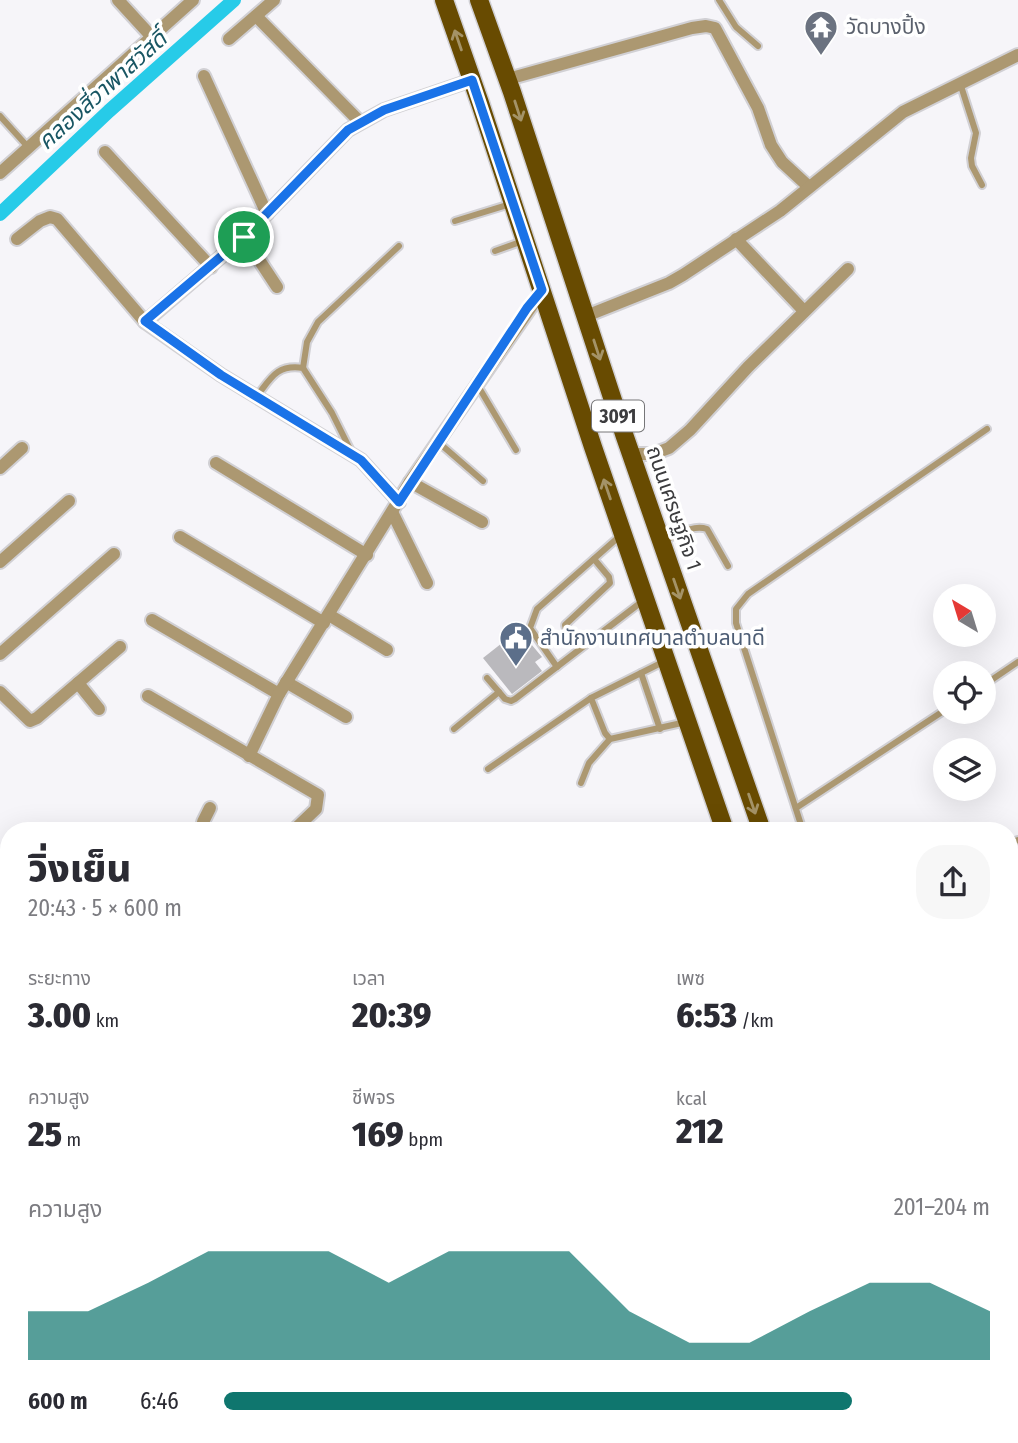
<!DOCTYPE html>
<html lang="th">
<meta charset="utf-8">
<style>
:root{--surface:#fff;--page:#f7f7f7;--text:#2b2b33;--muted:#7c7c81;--accent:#0f766e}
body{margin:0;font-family:"Fira Sans Condensed","Noto Sans Thai",sans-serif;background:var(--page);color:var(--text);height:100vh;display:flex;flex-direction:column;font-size:26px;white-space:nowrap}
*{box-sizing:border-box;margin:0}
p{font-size:23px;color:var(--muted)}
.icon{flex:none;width:38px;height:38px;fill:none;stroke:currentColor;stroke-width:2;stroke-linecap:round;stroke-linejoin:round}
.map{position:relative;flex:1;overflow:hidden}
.panel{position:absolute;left:0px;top:822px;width:1018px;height:621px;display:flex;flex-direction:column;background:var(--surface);border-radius:28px 28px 0 0;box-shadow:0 7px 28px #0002}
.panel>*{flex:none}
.needle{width:46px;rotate:322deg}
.controls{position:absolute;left:933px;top:584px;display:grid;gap:14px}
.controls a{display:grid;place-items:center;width:63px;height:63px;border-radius:50%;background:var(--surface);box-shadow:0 7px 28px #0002;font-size:35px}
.pin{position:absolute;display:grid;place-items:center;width:60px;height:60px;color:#fff;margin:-30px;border:4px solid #fff;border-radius:50%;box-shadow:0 2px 7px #0007}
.round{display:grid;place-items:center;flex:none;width:74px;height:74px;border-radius:28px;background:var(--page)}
.headline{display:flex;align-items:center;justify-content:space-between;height:119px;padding:0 28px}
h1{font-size:38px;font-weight:800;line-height:52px}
.metrics{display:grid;grid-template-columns:repeat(3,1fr);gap:10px;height:119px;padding:7px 28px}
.metrics div{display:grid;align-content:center}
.metrics b{font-size:35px;font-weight:800}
.metrics small{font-size:19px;font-weight:400}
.metrics p{font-size:19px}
.chart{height:196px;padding:14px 28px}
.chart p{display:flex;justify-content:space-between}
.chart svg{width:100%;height:126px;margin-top:7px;fill:var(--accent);opacity:.7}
ul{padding:0 28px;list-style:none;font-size:23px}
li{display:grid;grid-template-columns:112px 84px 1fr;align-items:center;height:52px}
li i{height:18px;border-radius:9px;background:var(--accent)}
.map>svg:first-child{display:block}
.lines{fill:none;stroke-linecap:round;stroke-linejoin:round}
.canal{stroke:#27cbe8;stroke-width:14}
.building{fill:#bab9bd}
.lane-casing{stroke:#d1d0d4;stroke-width:10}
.street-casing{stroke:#d1d0d4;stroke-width:16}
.secondary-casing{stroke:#d1d0d4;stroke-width:18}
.primary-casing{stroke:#d1d0d4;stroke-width:21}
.lane{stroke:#ac9871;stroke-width:6}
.street{stroke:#ac9871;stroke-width:12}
.secondary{stroke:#886a2b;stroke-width:14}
.primary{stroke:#684b01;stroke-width:18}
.oneway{stroke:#a49367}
.route-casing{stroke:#fff;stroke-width:14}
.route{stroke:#1a73e8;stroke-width:9}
.labels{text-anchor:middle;stroke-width:7;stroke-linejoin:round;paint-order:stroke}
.shield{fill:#fff;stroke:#767678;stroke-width:2}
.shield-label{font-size:19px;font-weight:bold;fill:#3c3c3e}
.worship-label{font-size:21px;fill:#5b616d;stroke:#fff;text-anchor:start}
.street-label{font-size:21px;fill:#3c3c3e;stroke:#fff}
.service-label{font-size:21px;fill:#4e5e75;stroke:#fff;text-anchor:start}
.water-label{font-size:23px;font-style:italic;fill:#195663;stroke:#fff}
</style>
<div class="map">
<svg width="1018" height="1443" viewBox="0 0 1018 1443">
<rect width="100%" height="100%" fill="#f6f5f9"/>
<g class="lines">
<!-- canal -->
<path class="canal" d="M0,214l109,-103 125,-111"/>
</g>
<!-- building -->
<path class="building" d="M511,636l12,15 8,-7 11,13 -7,5 7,9 -30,23 -29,-36z"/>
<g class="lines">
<defs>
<g id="lane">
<path d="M719,0l17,27 22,19"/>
<path d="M960,83l16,50 -5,25 1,8 10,19"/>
<path d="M0,116l28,31"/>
<path d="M455,221l55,-17"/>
<path d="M495,251l28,-10"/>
<path d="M303,368l4,-26 11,-20 81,-76"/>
<path d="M478,386l38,64"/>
<path d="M257,396c14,-18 20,-32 46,-28l29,45 19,38"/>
<path d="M438,442l45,39"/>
<path d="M663,541c14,-6 30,-17 44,-12l21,37"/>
<path d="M581,648l-15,-19 -1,-4 45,-42 -1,-6 -15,-18"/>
<path d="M557,667l-27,-39 7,-19 84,-74"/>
<path d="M641,673l19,56"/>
<path d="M487,678l18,21 6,2 4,-2 129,-99"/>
<path d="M984,685l34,-23"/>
<path d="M454,729l45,-37"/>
<path d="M610,739l-5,-6 -14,-35 74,-37"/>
<path d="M488,769l103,-71"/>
<path d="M581,783l8,-20 21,-24 76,-17"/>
<path d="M796,808l149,-98"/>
<path d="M803,831l-67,-208v-14l12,-15 239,-165"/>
<path d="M1010,843l8,-3"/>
<path d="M1010,923l8,-5"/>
<path d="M1010,955l8,-5"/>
<path d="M1010,1071l8,-2"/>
<path d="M1010,1160l8,-4"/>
<path d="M1010,1181l8,-5"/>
<path d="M1010,1197l8,-5"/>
<path d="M1010,1282l8,19"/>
<path d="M0,1325l9,7"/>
<path d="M134,1435l10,8"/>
<path d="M560,1435l8,8"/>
<path d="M907,1435l2,8"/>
<path d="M709,1443l3,-8"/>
<path d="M806,1443l3,-8"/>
</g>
<g id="street">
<path d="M118,0l33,36"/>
<path d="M256,16l104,106"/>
<path d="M229,39l45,-39"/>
<path d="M204,76l63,138"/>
<path d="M508,79l184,-51 14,-2 9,2 43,80 13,37 11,17 27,25"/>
<path d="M105,152l106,115"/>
<path d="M0,173l193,-173"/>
<path d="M244,237l33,50"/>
<path d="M17,239l23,-18 10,-4 7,2 88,103 76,53 140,85 38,42"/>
<path d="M736,239l68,72"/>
<path d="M586,316l83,-33 14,-8 97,-64 123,-99 115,-57"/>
<path d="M145,322l99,-85 104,-107 36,-20 88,-30"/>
<path d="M631,454h22l16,-6 21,-18 58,-63 100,-98"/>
<path d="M216,463l151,92"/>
<path d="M0,468l22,-20"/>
<path d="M410,482l72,40"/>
<path d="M392,512l35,71"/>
<path d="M180,537l144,86"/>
<path d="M0,562l69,-61"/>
<path d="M329,615l58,35"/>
<path d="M152,620l127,74"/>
<path d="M0,654l114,-100"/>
<path d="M286,682l60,35"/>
<path d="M78,683l21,26"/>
<path d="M0,692l30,29 7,-3 83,-71"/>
<path d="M148,696l170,99 -2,14 -23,22"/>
<path d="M249,756l30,-62 131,-212 132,-191"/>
<path d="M210,808l-7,14 3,6 7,3"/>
</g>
<path id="secondary" d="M634,1443l6,-8"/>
<g id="primary">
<path d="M444,0l36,103 113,344 132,384"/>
<path d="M479,0l33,92 113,345 137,394"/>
<path d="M928,1435l3,8"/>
<path d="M965,1435l2,8"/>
</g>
</defs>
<!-- lane casing -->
<use href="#lane" class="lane-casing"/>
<!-- street casing -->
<use href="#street" class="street-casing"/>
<!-- secondary casing -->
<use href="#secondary" class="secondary-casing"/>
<!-- primary casing -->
<use href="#primary" class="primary-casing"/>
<!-- lane -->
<use href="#lane" class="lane"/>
<!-- street -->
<use href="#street" class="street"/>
<!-- secondary -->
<use href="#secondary" class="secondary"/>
<!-- primary -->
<use href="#primary" class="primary"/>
</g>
<!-- one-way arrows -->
<defs><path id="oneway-shaft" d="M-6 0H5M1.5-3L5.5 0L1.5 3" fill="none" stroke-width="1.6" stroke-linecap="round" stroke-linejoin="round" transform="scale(1.75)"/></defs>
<g class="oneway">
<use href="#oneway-shaft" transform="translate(458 40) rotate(-109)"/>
<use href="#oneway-shaft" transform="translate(518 111) rotate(72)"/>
<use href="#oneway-shaft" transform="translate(597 350) rotate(72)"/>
<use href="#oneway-shaft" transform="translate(607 489) rotate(-109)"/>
<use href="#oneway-shaft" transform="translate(677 589) rotate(71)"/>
<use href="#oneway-shaft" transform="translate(752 804) rotate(71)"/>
</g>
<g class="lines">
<defs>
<path id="route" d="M472,80l70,210 -15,18 -128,194 -38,-42 -140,-85 -76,-54 99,-84 104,-107 36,-20z"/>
</defs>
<!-- route casing -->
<use href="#route" class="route-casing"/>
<!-- route -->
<use href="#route" class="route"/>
</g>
<!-- icons -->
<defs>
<symbol id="temple-pin" viewBox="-11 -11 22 30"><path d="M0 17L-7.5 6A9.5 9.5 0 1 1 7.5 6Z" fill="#6b7280" stroke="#fff"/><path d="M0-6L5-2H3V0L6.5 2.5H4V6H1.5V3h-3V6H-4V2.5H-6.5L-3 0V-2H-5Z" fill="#fff"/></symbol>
<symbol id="civic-pin" viewBox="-11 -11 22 30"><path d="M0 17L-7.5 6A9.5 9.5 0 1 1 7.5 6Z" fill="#5c6f8a" stroke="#fff"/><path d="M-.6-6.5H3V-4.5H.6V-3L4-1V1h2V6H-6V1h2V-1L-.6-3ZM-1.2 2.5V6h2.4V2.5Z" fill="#fff"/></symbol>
</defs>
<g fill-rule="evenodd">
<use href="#temple-pin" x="802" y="8" width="38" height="52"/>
<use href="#civic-pin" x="497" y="619" width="38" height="52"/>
</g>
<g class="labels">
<!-- shield labels -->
<rect class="shield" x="592" y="400.5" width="52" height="31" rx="5"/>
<g class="shield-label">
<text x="618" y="423">3091</text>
</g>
<!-- worship labels -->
<g class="worship-label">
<text x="846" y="34">วัดบางปิ้ง</text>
</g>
<!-- street labels -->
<g class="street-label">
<text transform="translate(674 508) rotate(71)" y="7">ถนนเศรษฐกิจ 1</text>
</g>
<!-- service labels -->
<g class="service-label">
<text x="540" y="645">สำนักงานเทศบาลตำบลนาดี</text>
</g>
<!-- water labels -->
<g class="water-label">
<text transform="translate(102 90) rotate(-42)" y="8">คลองสี่วาพาสวัสดิ์</text>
</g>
</g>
</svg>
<div class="controls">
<a><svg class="needle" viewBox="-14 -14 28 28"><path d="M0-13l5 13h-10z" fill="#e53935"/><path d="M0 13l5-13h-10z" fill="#7c7c81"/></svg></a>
<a><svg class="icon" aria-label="locate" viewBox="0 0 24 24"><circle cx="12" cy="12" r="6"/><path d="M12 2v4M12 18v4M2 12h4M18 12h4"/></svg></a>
<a><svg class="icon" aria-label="layers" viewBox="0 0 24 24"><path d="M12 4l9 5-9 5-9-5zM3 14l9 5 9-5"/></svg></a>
</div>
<div class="pin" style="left:244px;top:237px;background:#1e9e55"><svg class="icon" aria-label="arrive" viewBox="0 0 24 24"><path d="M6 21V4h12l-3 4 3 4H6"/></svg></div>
<section class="panel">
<div class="headline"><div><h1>วิ่งเย็น</h1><p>20:43 · 5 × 600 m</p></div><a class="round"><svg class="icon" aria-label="share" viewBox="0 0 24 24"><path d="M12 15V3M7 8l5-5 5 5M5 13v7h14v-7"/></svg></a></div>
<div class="metrics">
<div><p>ระยะทาง</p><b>3.00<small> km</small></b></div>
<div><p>เวลา</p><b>20:39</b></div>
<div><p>เพซ</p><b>6:53<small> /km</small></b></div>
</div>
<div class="metrics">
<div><p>ความสูง</p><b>25<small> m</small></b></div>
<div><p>ชีพจร</p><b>169<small> bpm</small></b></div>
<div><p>kcal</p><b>212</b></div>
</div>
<div class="chart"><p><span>ความสูง</span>201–204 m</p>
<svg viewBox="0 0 160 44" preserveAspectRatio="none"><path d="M0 44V27L10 27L20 17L30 6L40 6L50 6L60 17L70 6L80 6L90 6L100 27L110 38L120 38L130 27L140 17L150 17L160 27V44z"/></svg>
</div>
<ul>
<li><b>600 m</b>6:46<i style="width:82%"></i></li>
</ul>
</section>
</div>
